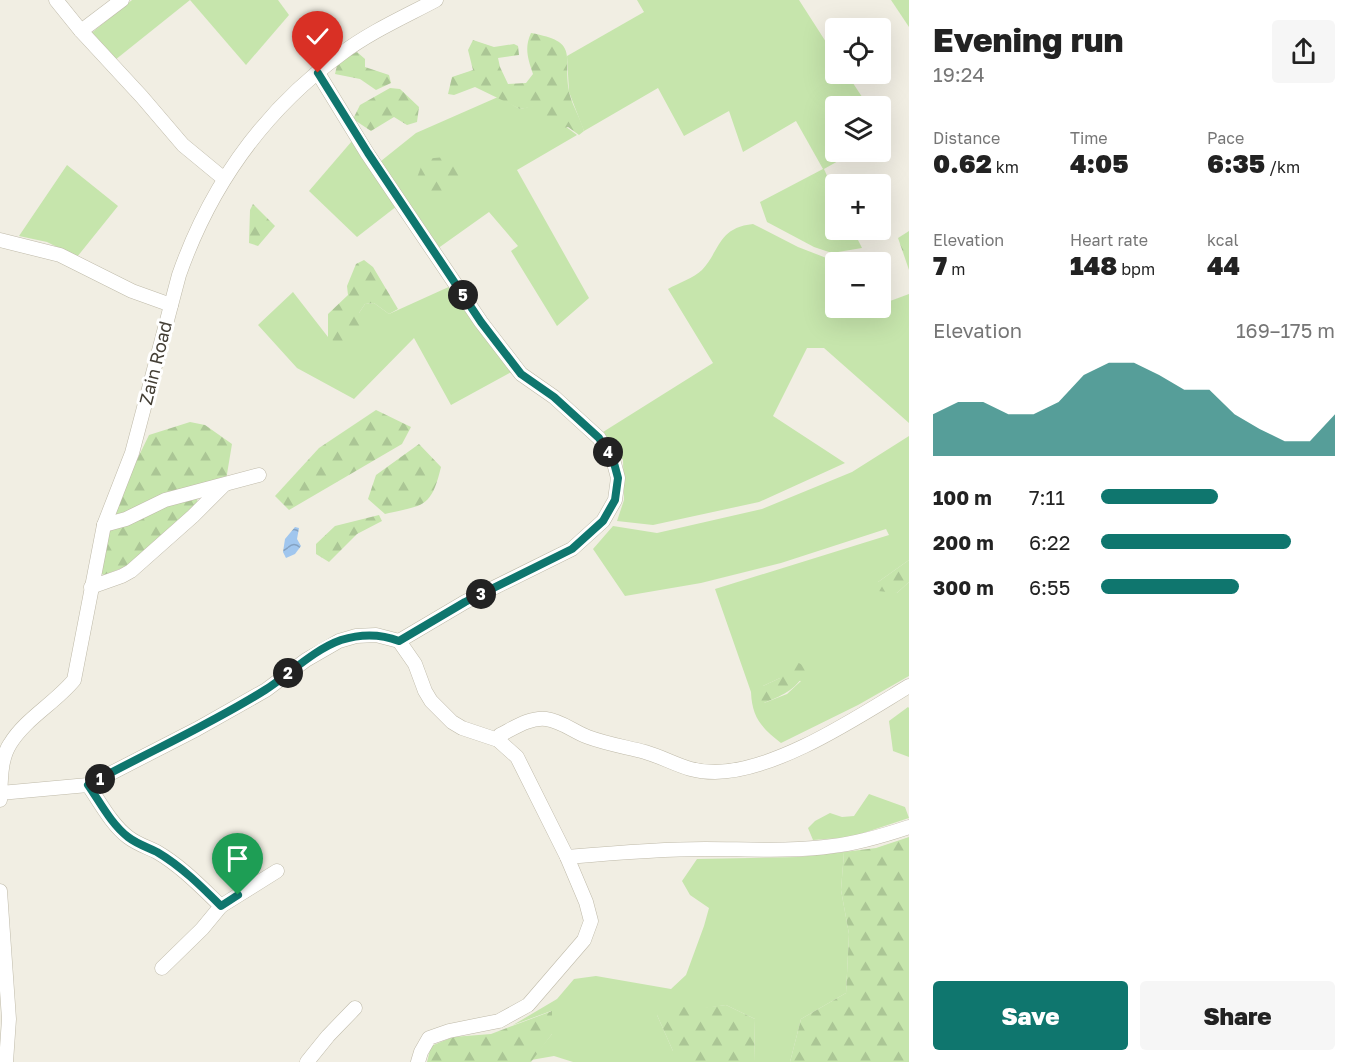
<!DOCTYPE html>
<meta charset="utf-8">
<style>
:root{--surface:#fff;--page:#f6f6f6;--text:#222;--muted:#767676;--accent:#0f766e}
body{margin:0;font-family:"Golos Text",sans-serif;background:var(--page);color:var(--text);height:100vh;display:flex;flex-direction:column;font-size:22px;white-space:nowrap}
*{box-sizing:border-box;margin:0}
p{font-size:20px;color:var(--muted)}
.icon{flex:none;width:33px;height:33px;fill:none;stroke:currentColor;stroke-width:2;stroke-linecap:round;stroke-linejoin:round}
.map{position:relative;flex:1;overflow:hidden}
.panel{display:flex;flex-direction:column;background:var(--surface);width:450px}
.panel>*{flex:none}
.fabs{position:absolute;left:825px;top:18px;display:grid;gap:12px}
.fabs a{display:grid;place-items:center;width:66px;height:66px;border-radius:6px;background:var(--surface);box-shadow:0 6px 24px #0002;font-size:30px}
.pin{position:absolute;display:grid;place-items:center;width:51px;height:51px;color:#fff;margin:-62px -26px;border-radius:50% 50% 50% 0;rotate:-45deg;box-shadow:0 0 6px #0007}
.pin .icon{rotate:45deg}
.km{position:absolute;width:30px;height:30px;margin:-15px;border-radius:50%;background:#222;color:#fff;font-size:16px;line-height:30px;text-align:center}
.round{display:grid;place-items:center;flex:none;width:63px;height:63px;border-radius:6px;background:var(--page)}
.head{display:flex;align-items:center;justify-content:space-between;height:102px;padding:0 24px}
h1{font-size:33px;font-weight:800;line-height:45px}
.figures{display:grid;grid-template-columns:repeat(3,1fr);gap:9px;height:102px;padding:6px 24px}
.figures div{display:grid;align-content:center}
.figures b{font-size:26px;font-weight:800}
.figures small{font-size:16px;font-weight:400}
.figures p{font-size:16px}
.chart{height:168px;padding:12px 24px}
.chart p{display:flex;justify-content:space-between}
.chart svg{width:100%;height:108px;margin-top:6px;fill:var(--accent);opacity:.7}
.primary-button{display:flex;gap:12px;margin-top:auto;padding:12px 24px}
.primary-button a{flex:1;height:69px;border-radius:6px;background:var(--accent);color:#fff;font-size:24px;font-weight:800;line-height:69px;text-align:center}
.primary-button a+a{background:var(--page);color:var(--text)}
ul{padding:0 24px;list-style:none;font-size:20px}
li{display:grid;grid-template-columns:96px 72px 1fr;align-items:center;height:45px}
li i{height:15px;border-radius:8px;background:var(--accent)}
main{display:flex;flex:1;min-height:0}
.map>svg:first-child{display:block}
.grass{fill:#c6e5ac;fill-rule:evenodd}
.forest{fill:url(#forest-firs)}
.water{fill:url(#water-waves)}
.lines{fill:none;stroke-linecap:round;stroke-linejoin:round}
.street-casing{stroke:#bfbaa9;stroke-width:15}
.street{stroke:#fff;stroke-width:14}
.tram{stroke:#939393;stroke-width:1.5}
.route-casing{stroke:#fff;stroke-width:12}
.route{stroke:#0f766e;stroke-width:8}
.labels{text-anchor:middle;stroke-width:6;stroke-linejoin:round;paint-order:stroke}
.street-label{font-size:18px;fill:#433e34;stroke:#fff}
</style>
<main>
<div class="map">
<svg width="909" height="1062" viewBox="0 0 909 1062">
<defs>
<pattern id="forest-firs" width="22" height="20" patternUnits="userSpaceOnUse" patternTransform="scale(1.5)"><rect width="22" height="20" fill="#c6e5ac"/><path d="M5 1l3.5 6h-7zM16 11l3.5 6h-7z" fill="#abc695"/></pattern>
<pattern id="water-waves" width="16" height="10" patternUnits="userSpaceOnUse" patternTransform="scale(1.5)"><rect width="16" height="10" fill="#a0c6ee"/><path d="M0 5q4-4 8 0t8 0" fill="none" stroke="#84a2c2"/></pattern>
</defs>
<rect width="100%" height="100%" fill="#f1eee3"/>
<!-- grass -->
<g class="grass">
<path d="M132,0h58l-75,60 -26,-25z"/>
<path d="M190,0h88l11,15 -43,50z"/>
<path d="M637,0h162l36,56 1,18h11l21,32h-32v46h18l-30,17 11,25 1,36h17l9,18 -30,5 -18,-6 -47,-25 -7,-20 63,-33 -27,-48 -53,31 -14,-41 -45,25 -26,-48 -74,43 -15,-39 -2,-36 77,-44z"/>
<path d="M891,0h18v27z"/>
<path d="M498,97l22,12 17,-4 40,30 -60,35 72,128 -32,28 -46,-75 7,-5 -29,-34 -52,37c-20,-28 -36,-59 -56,-88l35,-28z"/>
<path d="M352,141l45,65 -40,31 -48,-46z"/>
<path d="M67,165l51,41 -41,51 -30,-15 -28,-6z"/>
<path d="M753,224l45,23 31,12 33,-6 4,9h-30v46h44l1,-7 1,3 27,-10v129l-85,-75h-17l-34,68 72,47 -86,39 -106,23 -36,-4 7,-21 -1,-40 -20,-28 110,-69 -45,-74c10,-6 26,-11 34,-19 19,-21 16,-42 51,-46z"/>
<path d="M453,285l62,85 -64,35 -37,-67 -60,61 -57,-31 -39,-43 35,-33 35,45 31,-24 6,-9 9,-1 15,11z"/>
<path d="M909,436v124l-31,22 19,11 12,-11v94l-51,29 -77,38c-19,-15 -29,-25 -30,-51l-36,-103 174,-54 -3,-6 -105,34 -80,20 -76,13 -32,-47 20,-23 44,7 105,-24 90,-37zM780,678l21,3 -14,13 -23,9 -1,-17z"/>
<path d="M908,707l1,1v49l-16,-6 -4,-30z"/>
<path d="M869,794l36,13 4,11 -58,19 -38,3 -5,-12 7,-7 15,-8 12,4 12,-1z"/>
<path d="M844,852l-3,38 8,44 -3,59 -45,26 -11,43h-36l1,-43 -29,-14 -69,10 16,36v11h-100l-19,-6 -23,4 21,-26 -1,-23 -38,14 44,-26 17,-20 22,-3 75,13 15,-14 18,-49 5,-18 -19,-13 -8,-14 15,-22 102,-2z"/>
</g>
<!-- forest -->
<g class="forest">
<path d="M531,33c49,9 32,21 38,58 1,10 12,28 15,40l-5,4 -11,-8 -10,2 -11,-6 -10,-17 -17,3 -45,-22 -21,8 -6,-1 4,-17 21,-7 -5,-20 5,-10 21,7 20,-3 4,2 1,9 -21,3 2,9 8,17 18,-1 7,-9c-5,-15 -9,-26 -2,-41z"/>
<path d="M357,52l8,7v8l24,8 2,8 -15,7 -16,-11 -25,-5 3,-13z"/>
<path d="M390,88l10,1 19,18 -2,15 -10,3 -13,-8 -23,14 -18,-12 7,-14z"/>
<path d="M455,156l10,9 2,7 -7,14 -24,10 -21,-13 9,-24z"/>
<path d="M253,204l22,22 -17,20 -9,-3 1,-33z"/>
<path d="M909,231v39l-11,-32z"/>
<path d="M364,260l9,7 25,42 -9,5 -15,-11 -9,1 -6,9 8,14 -12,17 -15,2 -12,-9v-23l20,-19 -1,-9 9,-22z"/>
<path d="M376,410l35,17 -9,17 -113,66 -14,-14 44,-48z"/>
<path d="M190,422l15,3 27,19 -6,36 -25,7 -8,29 -53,45 -36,14 -10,-4 18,-60 37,-76z"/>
<path d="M419,444l22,23c-10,42 -18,38 -56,47l-17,-15 8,-24z"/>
<path d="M379,515l3,6 -25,13 -28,28 -13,-8v-10l19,-18z"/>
<path d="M909,560v22l-12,11 -19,-2v-9z"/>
<path d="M797,662l11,6c-11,21 -22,26 -44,35l-7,-6 6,-11 17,-8z"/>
<path d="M909,837v225h-119l11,-43 45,-26 3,-59 -8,-44 3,-38 32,-4z"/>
<path d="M663,1001l28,8 35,-4 29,14 -1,43h-81v-11l-16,-36z"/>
<path d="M552,1011v23l-21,28h-104l4,-16 22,-9 38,-3z"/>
</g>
<!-- water -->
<path class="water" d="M295,527l4,1 -2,11 4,7 -6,8 -9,4 -3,-6 2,-13z"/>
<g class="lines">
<defs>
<g id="street">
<path d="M56,0l25,31 61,66 41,48 40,33"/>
<path d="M81,31l41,-31"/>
<path d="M318,73l49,80 114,169 40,52 33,23 45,41 15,25 4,15 -3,22 -12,21 -31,28 -107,53 -66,39"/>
<path d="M0,240l60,15 72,36 39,14"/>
<path d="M104,525l22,-6 39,-19 94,-25"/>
<path d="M91,587l31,-11 9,-5 62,-55 31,-31"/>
<path d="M498,740l2,-5c14,-7 30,-18 46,-16 16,2 28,13 42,18 19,7 38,10 57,15 27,8 40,20 70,20 62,-1 141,-54 194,-86"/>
<path d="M88,785c12,17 23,39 40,52 9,7 19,10 29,15 24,14 44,35 64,54l-19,23 -40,39"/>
<path d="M0,793l88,-8 109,-56 69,-39 40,-30 33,-19 17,-5 20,-1 23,6 16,23 10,27 6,10 21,21 10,6 36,12 19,17 50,100 19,45 5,19 -7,19 -56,65 -29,16 -50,10 -20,7 -8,14 -3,10"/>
<path d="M0,800c1,-18 0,-41 10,-56 15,-25 45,-41 64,-64l30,-155 28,-72 47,-178c32,-91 84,-164 162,-221 29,-22 63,-37 95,-54"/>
<path d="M567,857c46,-4 91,-8 138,-8 42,0 86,3 128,-3 26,-3 52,-11 76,-19"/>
<path d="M0,891l9,128 -3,43"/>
<path d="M221,906l56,-35"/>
<path d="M307,1062l21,-26 27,-28"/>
</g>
</defs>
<!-- street casing -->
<use href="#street" class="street-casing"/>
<!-- street -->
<use href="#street" class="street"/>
<!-- tram -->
<g class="tram">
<path d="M872,258l1,4"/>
<path d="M880,281l2,6"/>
</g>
</g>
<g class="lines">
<defs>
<path id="route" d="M238,895l-17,11c-19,-19 -40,-40 -64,-54 -10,-5 -20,-8 -29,-15 -17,-13 -28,-35 -40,-52 58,-32 120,-59 177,-95 25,-16 48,-40 76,-50 19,-6 40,-6 58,1l66,-39 107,-53 31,-28 12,-21 3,-22 -4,-15 -15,-25 -45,-41 -33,-23 -40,-52 -113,-169 -50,-80"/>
</defs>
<!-- route casing -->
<use href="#route" class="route-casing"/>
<!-- route -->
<use href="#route" class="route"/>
</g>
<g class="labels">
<!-- street labels -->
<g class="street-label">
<text transform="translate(156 363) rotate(-76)" y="6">Zain Road</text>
</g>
</g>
</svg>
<div class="fabs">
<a><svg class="icon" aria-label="locate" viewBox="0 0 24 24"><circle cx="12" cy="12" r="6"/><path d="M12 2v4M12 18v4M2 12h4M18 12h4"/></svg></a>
<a><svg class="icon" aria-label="layers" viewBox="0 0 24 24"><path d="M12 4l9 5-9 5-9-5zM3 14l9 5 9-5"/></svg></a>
<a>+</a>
<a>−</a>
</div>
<div class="pin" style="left:238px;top:895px;background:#1e9e55"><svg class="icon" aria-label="arrive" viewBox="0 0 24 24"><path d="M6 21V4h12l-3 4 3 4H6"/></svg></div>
<div class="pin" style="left:318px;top:73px;background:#d93025"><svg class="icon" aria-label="check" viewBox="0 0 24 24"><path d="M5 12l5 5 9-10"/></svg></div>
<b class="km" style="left:100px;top:779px">1</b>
<b class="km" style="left:288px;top:673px">2</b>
<b class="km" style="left:481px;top:594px">3</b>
<b class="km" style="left:608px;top:452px">4</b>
<b class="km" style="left:463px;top:295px">5</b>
</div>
<section class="panel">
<div class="head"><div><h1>Evening run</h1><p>19:24</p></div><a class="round"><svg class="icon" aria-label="share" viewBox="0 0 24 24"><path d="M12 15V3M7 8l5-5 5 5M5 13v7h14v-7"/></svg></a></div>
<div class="figures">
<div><p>Distance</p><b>0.62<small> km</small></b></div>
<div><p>Time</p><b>4:05</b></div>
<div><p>Pace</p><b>6:35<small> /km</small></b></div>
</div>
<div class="figures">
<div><p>Elevation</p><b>7<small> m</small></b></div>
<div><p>Heart rate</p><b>148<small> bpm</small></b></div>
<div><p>kcal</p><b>44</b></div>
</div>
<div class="chart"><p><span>Elevation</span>169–175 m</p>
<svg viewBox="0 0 160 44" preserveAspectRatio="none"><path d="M0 44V27L10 22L20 22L30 27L40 27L50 22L60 11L70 6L80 6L90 11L100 17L110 17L120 27L130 33L140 38L150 38L160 27V44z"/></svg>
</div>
<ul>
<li><b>100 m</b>7:11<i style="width:50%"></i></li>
<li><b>200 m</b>6:22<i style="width:81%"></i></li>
<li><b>300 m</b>6:55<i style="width:59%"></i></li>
</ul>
<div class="primary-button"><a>Save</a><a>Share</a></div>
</section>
</main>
